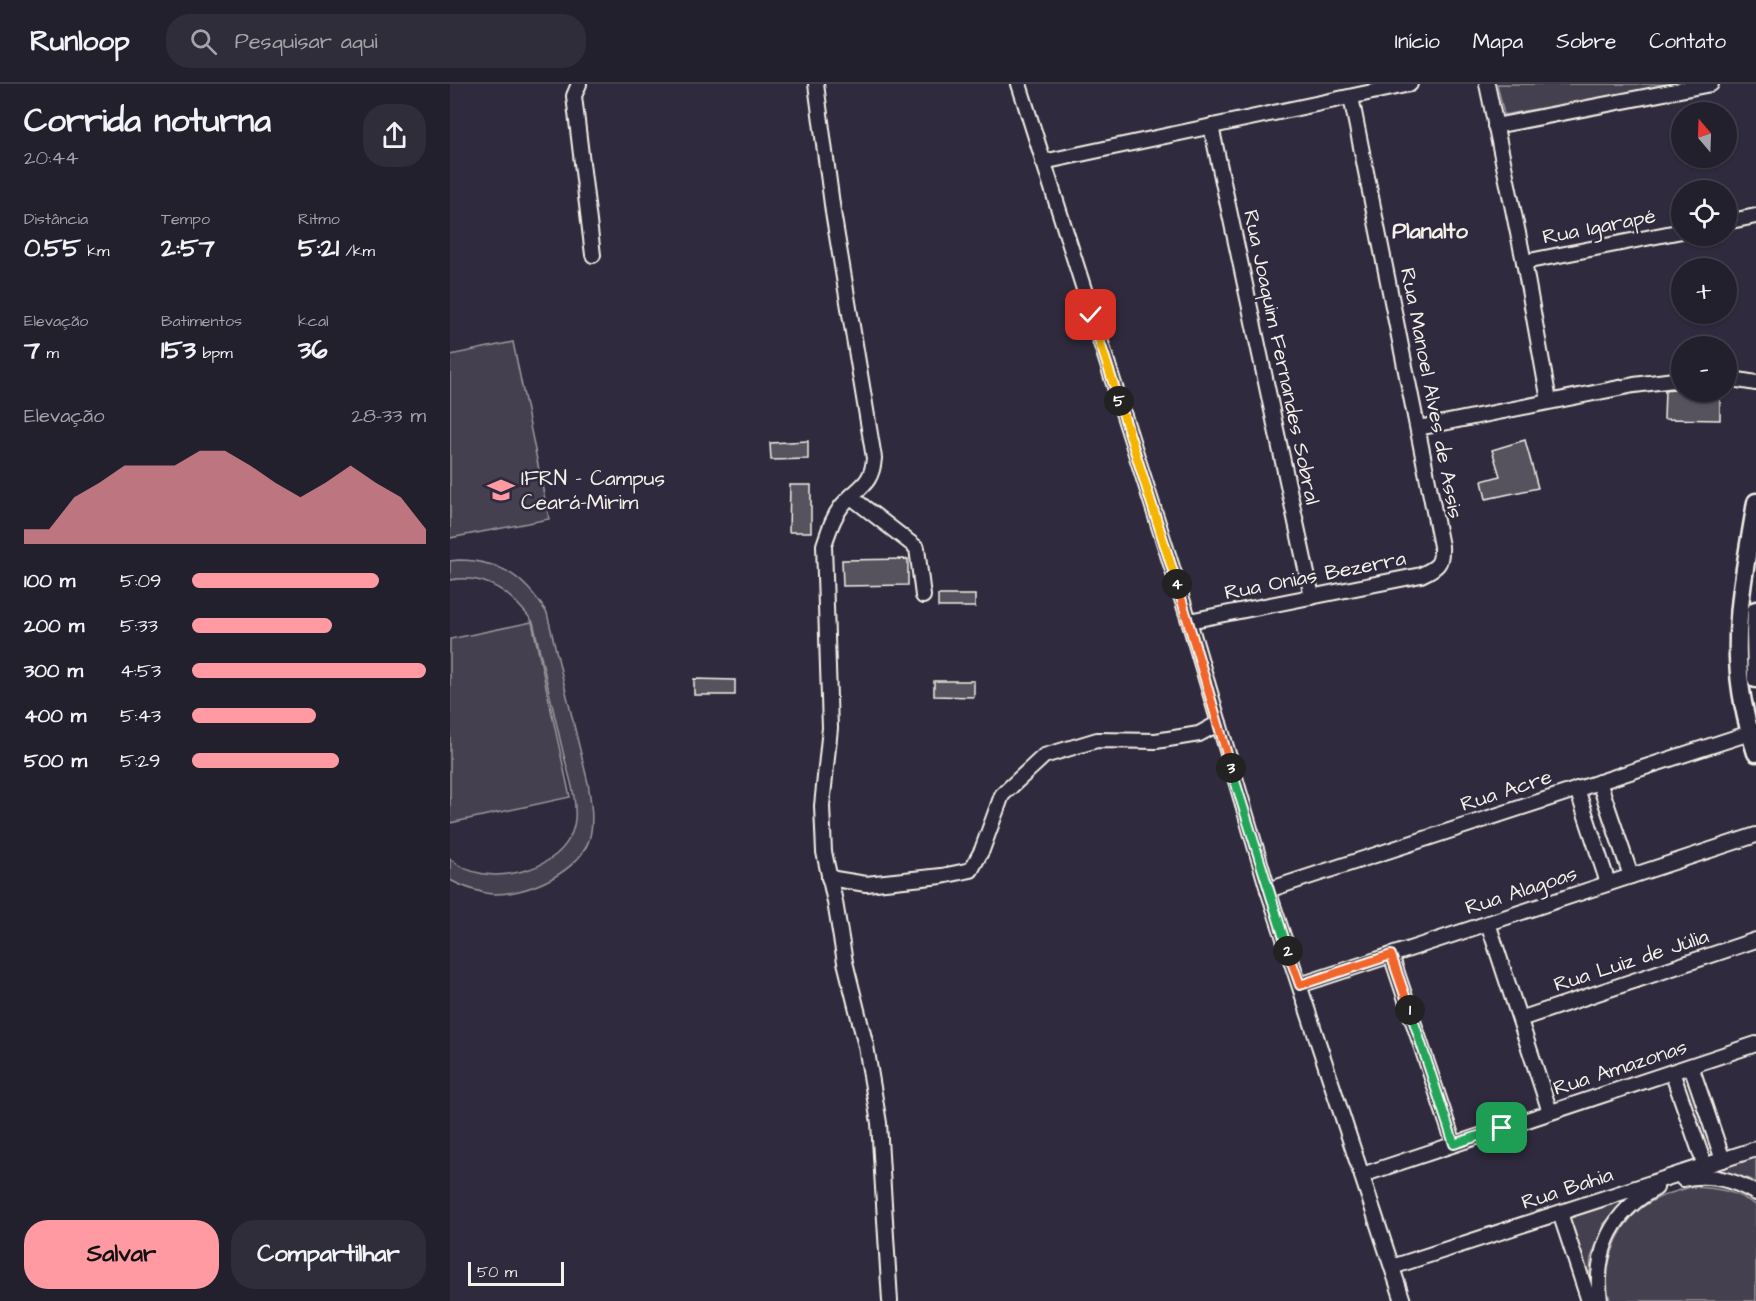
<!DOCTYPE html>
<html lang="pt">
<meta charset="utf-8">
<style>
:root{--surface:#23202e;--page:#2f2d3a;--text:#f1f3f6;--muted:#a3a3aa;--line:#403e4a;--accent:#ff9aa2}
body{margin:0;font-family:"Architects Daughter",sans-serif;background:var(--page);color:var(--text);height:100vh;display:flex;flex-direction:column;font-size:22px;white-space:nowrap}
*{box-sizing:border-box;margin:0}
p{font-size:20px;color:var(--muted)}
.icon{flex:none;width:33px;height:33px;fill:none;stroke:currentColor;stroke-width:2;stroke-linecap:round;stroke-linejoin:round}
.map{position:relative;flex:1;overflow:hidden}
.details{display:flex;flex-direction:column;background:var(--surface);width:450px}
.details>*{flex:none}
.needle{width:39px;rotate:341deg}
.buttons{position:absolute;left:1221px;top:18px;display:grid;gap:12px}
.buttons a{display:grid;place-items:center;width:66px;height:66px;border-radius:50%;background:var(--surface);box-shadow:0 2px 4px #0004,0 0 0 2px var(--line);font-size:30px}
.scale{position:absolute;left:18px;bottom:15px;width:96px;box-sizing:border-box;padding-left:6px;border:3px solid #f4f1e8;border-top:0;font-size:16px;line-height:21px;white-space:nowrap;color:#f4f1e8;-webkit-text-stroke:4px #2f2a3d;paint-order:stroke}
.pin{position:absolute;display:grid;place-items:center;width:51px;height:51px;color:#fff;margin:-26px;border-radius:12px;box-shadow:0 3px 9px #0006}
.km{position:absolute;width:30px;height:30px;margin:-15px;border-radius:50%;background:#222;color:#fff;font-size:16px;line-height:30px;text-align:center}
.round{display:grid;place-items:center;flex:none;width:63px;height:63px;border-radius:24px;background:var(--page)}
.headline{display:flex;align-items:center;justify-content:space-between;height:102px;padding:0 24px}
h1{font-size:33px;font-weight:700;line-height:45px}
.figures{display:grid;grid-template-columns:repeat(3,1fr);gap:9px;height:102px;padding:6px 24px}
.figures div{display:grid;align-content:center}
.figures b{font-size:26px;font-weight:700}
.figures small{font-size:16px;font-weight:400}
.figures p{font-size:16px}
.chart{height:168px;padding:12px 24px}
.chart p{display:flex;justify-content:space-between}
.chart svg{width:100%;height:108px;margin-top:6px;fill:var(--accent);opacity:.7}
.button{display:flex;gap:12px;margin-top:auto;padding:12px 24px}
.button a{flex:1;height:69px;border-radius:24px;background:var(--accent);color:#111;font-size:24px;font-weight:700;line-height:69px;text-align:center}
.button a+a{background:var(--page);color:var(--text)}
ul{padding:0 24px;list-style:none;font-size:20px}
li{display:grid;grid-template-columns:96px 72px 1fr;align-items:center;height:45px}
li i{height:15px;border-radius:8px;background:var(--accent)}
header{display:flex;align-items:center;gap:36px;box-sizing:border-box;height:84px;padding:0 30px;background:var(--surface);border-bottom:2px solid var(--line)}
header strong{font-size:28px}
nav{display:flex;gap:33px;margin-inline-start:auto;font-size:21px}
.search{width:420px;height:54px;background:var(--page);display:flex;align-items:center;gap:15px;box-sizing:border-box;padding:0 21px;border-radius:24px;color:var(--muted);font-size:22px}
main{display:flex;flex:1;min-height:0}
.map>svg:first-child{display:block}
.green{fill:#454050;stroke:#9c989c;stroke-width:1.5}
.building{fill:#56525f;stroke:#f4f1e8;stroke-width:1.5}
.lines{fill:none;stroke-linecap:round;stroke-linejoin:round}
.minor-casing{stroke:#f4f1e8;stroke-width:18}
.tertiary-casing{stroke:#f4f1e8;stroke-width:21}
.minor{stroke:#2f2a3d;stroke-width:14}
.tertiary{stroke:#2f2a3d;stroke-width:16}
.split-1-casing{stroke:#fff;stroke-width:12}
.split-2-casing{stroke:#fff;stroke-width:12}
.split-3-casing{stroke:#fff;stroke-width:12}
.split-4-casing{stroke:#fff;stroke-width:12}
.split-5-casing{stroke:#fff;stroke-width:12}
.split-6-casing{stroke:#fff;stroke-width:12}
.split-1{stroke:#22a559;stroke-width:8}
.split-2{stroke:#f0652b;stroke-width:8}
.split-3{stroke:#22a559;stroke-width:8}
.split-4{stroke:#f0652b;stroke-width:8}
.split-5{stroke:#f5b400;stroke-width:8}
.split-6{stroke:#f5b400;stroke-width:8}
.labels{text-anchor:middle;stroke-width:5;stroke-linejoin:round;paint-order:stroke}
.street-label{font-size:21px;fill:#f4f1e8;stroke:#2f2a3d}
.poi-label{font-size:21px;fill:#f4f1e8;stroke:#2f2a3d;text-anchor:start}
.neighbourhood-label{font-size:22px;font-weight:bold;fill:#f4f1e8;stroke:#2f2a3d}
</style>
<header>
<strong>Runloop</strong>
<div class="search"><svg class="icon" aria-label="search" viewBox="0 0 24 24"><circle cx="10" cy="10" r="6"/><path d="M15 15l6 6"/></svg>Pesquisar aqui</div>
<nav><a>Início</a><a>Mapa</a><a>Sobre</a><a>Contato</a></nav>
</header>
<main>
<section class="details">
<div class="headline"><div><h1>Corrida noturna</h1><p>20:44</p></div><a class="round"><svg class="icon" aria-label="share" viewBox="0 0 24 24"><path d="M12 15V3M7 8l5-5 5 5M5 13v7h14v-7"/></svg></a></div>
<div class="figures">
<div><p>Distância</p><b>0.55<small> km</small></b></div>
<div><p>Tempo</p><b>2:57</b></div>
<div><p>Ritmo</p><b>5:21<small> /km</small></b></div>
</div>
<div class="figures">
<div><p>Elevação</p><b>7<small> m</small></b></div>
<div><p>Batimentos</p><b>153<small> bpm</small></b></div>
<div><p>kcal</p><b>36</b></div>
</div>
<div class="chart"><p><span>Elevação</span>28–33 m</p>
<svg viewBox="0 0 160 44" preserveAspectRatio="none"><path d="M0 44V38L10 38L20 25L30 19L40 12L50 12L60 12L70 6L80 6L90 12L100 19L110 25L120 19L130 12L140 19L150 25L160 38V44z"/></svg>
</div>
<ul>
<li><b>100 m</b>5:09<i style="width:80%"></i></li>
<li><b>200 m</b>5:33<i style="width:60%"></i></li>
<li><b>300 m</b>4:53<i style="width:100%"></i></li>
<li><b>400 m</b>5:43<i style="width:53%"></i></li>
<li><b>500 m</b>5:29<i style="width:63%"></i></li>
</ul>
<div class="button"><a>Salvar</a><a>Compartilhar</a></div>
</section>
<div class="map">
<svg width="1306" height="1217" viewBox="0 0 1306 1217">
<rect width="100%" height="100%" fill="#2f2a3d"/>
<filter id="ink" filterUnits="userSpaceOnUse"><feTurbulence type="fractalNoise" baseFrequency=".0167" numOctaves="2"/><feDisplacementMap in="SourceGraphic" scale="12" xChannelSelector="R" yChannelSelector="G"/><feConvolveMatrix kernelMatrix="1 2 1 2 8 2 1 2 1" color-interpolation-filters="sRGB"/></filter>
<g filter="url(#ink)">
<!-- green -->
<g class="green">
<path d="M1047,0h176l-169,31z"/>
<path d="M63,258l36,177 -99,19v-183z"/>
<path d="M9,476c43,1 65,17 88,53l41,170c3,19 7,42 0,60 -13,32 -70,56 -103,50 -12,-3 -24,-7 -35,-13v-21c19,16 45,19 69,13 27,-6 53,-23 56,-53 2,-22 -7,-46 -12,-67 -10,-44 -20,-87 -30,-130 -21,-28 -46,-49 -83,-42v-19z"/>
<path d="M82,538l38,175 -120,26v-184z"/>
<path d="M1306,1073v26l-6,-4 -38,-8z"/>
<path d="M1241,1103c28,1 41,3 65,18v96h-146c-9,-31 5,-71 30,-92 15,-12 33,-17 51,-22z"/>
<path d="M1179,1115l-25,25 -13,34 -2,23 -21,-63z"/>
</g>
<!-- building -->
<g class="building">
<path d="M1224,305h8v3h38v28l-56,-1 1,-29z"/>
<path d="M1075,356l13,48 -52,11 -4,-18 18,-5 -8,-26z"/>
<path d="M358,357v18l-37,1 -1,-17z"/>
<path d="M340,401h21v47h-22z"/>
<path d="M458,475v26l-65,1 -1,-26z"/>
<rect x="488" y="511" width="37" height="12"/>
<path d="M244,595l41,1v15h-41z"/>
<path d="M484,597h40v16l-40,-1z"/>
</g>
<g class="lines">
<defs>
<g id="minor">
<path d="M129,0l-5,12 19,159"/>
<path d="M366,0l17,128 41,246c-2,29 -18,29 -33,49 -9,12 -12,24 -17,38l6,183 -8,78 2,46 11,50 10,60 21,84 13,77 11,178"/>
<path d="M569,0l170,537 79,269 135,411"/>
<path d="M1037,0l37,178 25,139"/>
<path d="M761,42l101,471"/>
<path d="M1045,42l216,-42"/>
<path d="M593,78l367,-78"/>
<path d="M1276,138l30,-6"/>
<path d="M1074,178l158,-31"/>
<path d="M1276,294l30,5"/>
<path d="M968,344l216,-43 48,-6"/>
<path d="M401,413l66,51 6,48"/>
<path d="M739,537l232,-46c17,-8 21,-11 20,-29l-90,-449"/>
<path d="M1149,698l32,94"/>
<path d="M1127,705l31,94"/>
<path d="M379,794l37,6 76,-8 29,-6 11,-20 20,-55 42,-39 53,-16 59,1 43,-7 20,-11"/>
<path d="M818,806l488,-159"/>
<path d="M1038,839l62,189"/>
<path d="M941,871l63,189"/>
<path d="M850,901l456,-150"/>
<path d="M1070,935l236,-79"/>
<path d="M1241,982l32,94"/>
<path d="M1222,988l33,94"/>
<path d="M912,1091l394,-131"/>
<path d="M1233,1095c25,-6 51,1 73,14"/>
<path d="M1110,1129l29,88"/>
<path d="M942,1183l364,-118"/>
<path d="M1150,1217c-6,-49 11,-89 56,-113"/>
</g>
<g id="tertiary">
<path d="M1306,418c-8,51 -20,104 -18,156 1,32 8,64 18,95"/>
<path d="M1306,526l-1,24 1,45"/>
</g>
</defs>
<!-- minor casing -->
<use href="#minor" class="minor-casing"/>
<!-- tertiary casing -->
<use href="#tertiary" class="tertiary-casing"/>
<!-- minor -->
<use href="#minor" class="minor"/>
<!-- tertiary -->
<use href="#tertiary" class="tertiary"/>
</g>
</g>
<g class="lines" filter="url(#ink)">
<defs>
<path id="split-1" d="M960,926l44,134 48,-16"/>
<path id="split-2" d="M838,867l12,34 91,-30 19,55"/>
<path id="split-3" d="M781,684l57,183"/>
<path id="split-4" d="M727,500l54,184"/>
<path id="split-5" d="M669,317l58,183"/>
<path id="split-6" d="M641,231l28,86"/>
</defs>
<!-- split-1 casing -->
<use href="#split-1" class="split-1-casing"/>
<!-- split-2 casing -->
<use href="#split-2" class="split-2-casing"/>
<!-- split-3 casing -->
<use href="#split-3" class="split-3-casing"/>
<!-- split-4 casing -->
<use href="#split-4" class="split-4-casing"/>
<!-- split-5 casing -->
<use href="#split-5" class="split-5-casing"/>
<!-- split-6 casing -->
<use href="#split-6" class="split-6-casing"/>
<!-- split-1 -->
<use href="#split-1" class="split-1"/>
<!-- split-2 -->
<use href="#split-2" class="split-2"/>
<!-- split-3 -->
<use href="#split-3" class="split-3"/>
<!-- split-4 -->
<use href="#split-4" class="split-4"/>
<!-- split-5 -->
<use href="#split-5" class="split-5"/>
<!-- split-6 -->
<use href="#split-6" class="split-6"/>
</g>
<!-- icons -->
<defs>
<symbol id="university-bare" viewBox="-9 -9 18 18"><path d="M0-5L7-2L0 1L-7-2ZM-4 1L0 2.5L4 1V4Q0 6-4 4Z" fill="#ff9aa2" stroke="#2f2a3d" stroke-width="2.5" paint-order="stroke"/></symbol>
</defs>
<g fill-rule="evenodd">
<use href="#university-bare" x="32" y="387" width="38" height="38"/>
</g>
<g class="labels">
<!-- street labels -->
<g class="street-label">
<text transform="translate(1149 142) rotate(-11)" y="7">Rua Igarapé</text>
<text transform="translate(832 273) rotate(78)" y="7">Rua Joaquim Fernandes Sobral</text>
<text transform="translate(982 309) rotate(79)" y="7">Rua Manoel Alves de Assis</text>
<text transform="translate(865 491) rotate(-11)" y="7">Rua Onias Bezerra</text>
<text transform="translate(1056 706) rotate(-18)" y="7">Rua Acre</text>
<text transform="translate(1071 806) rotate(-18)" y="7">Rua Alagoas</text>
<text transform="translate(1181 876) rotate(-18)" y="7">Rua Luiz de Júlia</text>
<text transform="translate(1170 983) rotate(-18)" y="7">Rua Amazonas</text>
<text transform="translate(1117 1104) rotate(-18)" y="7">Rua Bahia</text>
</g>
<!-- poi labels -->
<g class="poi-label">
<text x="71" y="401">IFRN - Campus<tspan x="71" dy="24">Ceará-Mirim</tspan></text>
</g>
<!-- neighbourhood labels -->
<g class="neighbourhood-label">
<text x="980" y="154">Planalto</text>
</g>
</g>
</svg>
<div class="buttons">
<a><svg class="needle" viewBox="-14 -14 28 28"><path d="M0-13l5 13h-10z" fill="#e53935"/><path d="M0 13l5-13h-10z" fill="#a3a3aa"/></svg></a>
<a><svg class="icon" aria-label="locate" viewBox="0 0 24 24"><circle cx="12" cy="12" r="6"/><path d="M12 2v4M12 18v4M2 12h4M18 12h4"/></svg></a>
<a>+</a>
<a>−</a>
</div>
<div class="scale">50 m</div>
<div class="pin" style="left:1052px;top:1044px;background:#1e9e55"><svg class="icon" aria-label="arrive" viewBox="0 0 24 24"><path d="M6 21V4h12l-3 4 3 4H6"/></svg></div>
<div class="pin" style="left:641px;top:231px;background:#d93025"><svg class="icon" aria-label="check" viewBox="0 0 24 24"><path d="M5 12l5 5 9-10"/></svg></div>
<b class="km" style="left:960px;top:926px">1</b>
<b class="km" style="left:838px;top:867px">2</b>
<b class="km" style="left:781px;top:684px">3</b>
<b class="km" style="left:727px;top:500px">4</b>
<b class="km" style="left:669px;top:317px">5</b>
</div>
</main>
